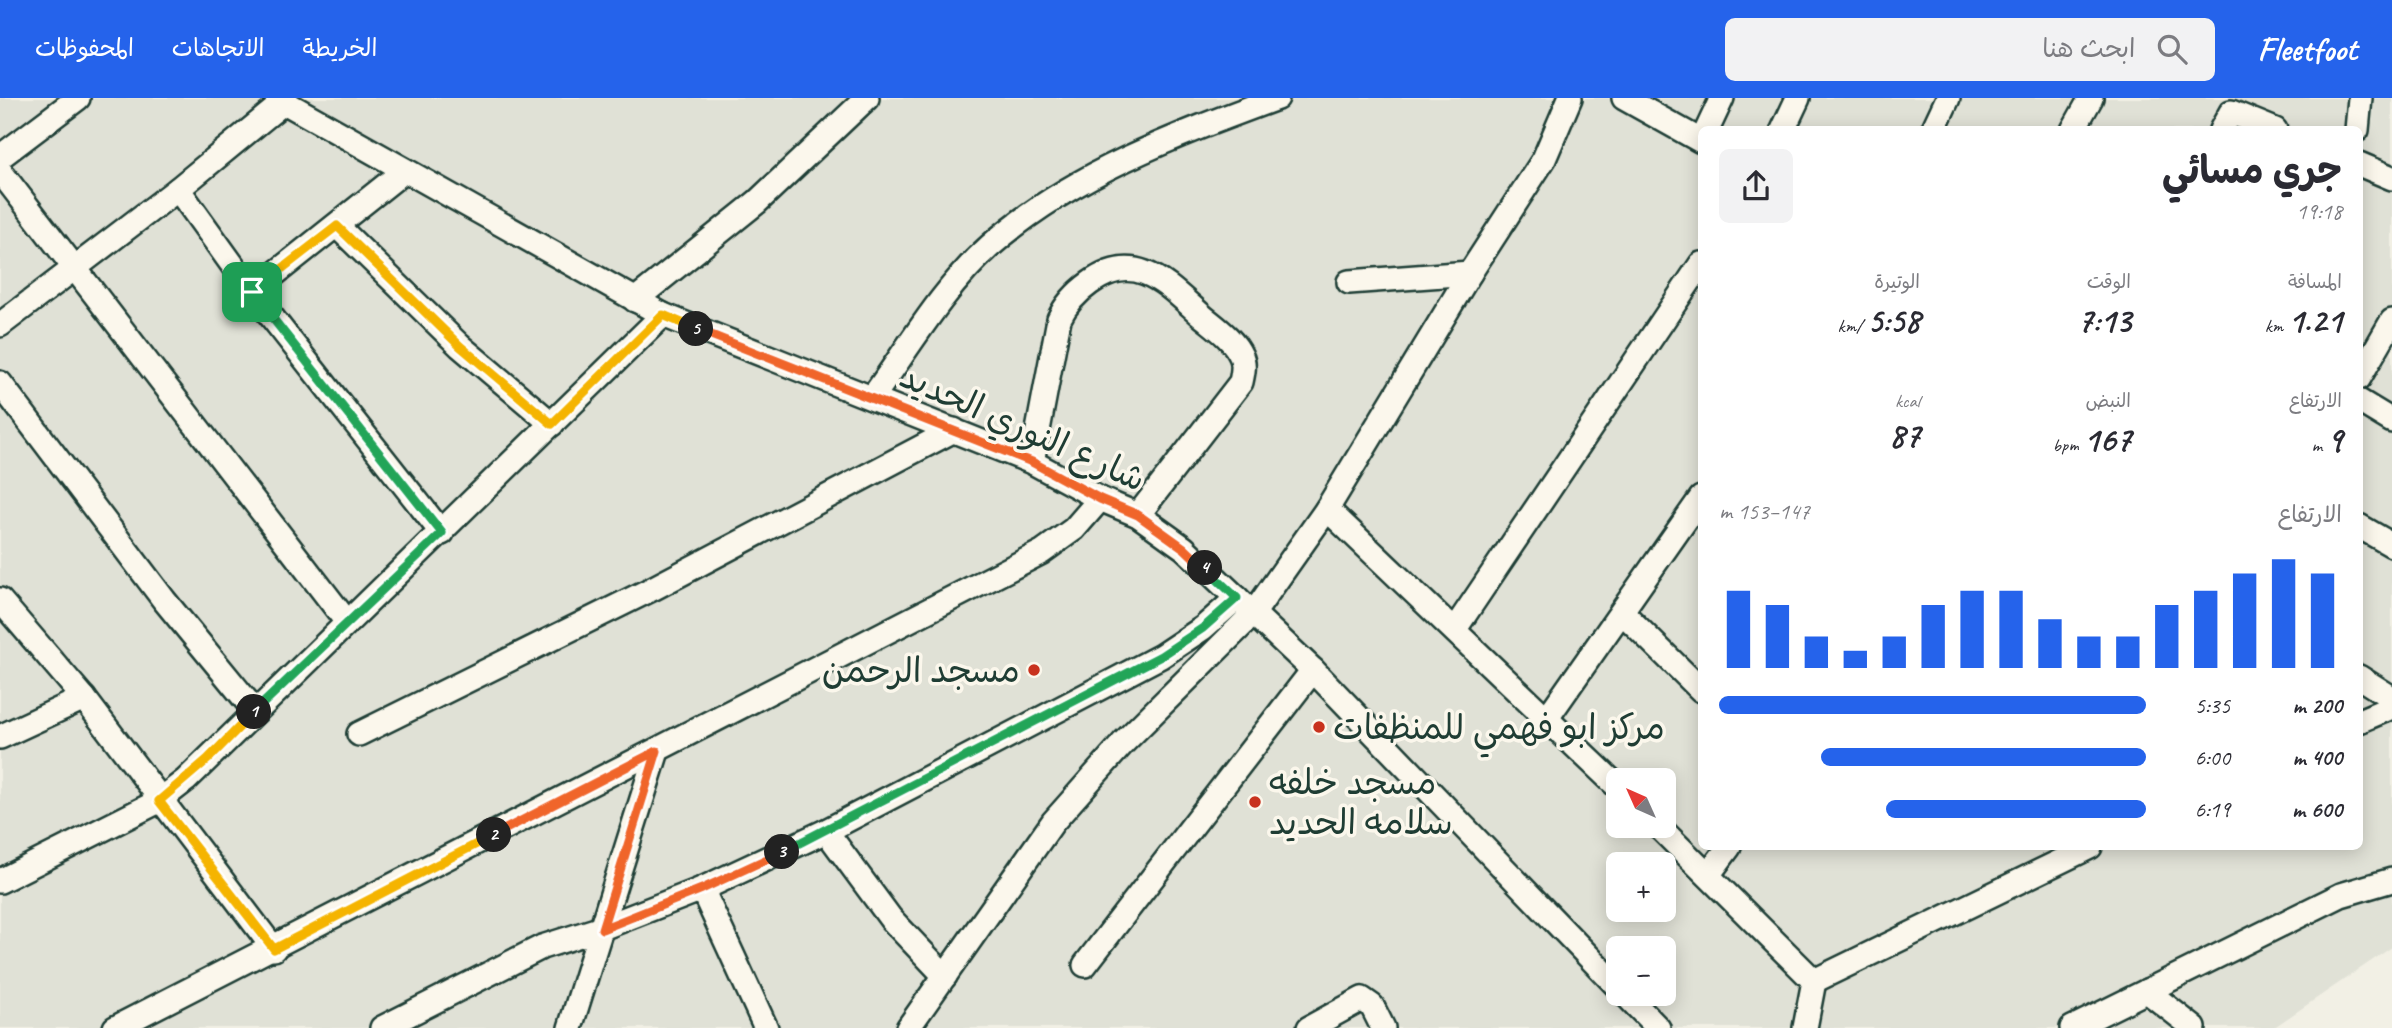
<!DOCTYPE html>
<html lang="ar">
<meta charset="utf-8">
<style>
:root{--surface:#fff;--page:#f2f2f3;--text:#2b2b33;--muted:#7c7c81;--accent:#2563eb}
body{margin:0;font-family:Caveat,"Playpen Sans Arabic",sans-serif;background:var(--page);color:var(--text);direction:rtl;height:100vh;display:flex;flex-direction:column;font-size:26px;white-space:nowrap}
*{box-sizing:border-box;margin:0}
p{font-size:23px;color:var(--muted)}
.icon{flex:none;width:38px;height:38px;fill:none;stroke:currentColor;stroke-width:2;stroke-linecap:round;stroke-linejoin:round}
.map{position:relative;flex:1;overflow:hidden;direction:ltr}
.sheet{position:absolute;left:1698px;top:28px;width:665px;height:724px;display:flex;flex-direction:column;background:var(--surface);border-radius:10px;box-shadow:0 4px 18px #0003;direction:rtl}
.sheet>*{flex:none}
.needle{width:46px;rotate:315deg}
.fabs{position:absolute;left:1606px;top:670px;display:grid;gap:14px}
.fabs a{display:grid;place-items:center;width:70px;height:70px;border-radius:10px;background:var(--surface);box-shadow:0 4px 18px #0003;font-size:35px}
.pin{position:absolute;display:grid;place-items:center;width:60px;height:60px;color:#fff;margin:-30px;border-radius:14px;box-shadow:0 4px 10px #0006}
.km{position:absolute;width:35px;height:35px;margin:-18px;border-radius:50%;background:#222;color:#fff;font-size:19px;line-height:35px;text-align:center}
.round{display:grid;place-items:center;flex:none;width:74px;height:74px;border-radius:10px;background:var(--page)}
.head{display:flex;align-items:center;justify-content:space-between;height:119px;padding:0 21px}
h1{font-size:38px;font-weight:700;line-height:52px}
.figures{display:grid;grid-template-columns:repeat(3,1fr);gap:10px;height:119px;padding:7px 21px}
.figures div{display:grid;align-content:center}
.figures b{font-size:35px;font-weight:700}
.figures small{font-size:19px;font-weight:400}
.figures p{font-size:19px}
.chart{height:196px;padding:14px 21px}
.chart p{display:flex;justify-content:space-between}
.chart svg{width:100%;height:126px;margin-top:7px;stroke:var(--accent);stroke-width:6}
ul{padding:0 21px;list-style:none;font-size:23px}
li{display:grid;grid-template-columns:112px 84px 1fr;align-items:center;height:52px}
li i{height:18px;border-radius:9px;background:var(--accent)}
header{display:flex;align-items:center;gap:42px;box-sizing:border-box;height:98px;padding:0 35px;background:var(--accent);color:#fff}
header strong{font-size:33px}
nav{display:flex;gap:38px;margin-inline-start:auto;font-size:24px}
.search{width:490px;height:63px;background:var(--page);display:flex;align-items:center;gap:18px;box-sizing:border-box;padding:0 24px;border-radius:10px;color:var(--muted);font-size:26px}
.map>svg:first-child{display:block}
.built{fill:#e0e1d6;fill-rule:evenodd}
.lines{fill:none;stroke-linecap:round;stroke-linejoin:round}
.minor-casing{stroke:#1f3d34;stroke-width:28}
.minor{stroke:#fbf7ec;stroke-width:23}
.split-1-casing{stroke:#fff;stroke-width:14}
.split-2-casing{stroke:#fff;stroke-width:14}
.split-3-casing{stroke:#fff;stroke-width:14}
.split-4-casing{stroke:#fff;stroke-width:14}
.split-5-casing{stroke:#fff;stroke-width:14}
.split-6-casing{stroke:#fff;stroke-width:14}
.split-1{stroke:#22a559;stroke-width:9}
.split-2{stroke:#f5b400;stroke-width:9}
.split-3{stroke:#f0652b;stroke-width:9}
.split-4{stroke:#22a559;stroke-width:9}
.split-5{stroke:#f0652b;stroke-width:9}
.split-6{stroke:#f5b400;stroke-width:9}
.poi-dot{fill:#c8321e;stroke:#fbf7ec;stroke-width:2.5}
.labels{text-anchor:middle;stroke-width:7;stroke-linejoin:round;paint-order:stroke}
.street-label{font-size:35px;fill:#1f3d34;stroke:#fbf7ec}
.poi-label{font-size:35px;fill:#1f3d34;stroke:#fbf7ec;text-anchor:start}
</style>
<header>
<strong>Fleetfoot</strong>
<div class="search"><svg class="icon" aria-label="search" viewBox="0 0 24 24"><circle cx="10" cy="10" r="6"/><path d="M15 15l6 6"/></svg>ابحث هنا</div>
<nav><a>الخريطة</a><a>الاتجاهات</a><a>المحفوظات</a></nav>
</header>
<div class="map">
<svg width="2392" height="930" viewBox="0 0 2392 930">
<rect width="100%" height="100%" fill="#f2f0e5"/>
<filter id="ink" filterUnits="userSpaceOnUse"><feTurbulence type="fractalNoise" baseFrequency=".0143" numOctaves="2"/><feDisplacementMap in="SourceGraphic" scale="14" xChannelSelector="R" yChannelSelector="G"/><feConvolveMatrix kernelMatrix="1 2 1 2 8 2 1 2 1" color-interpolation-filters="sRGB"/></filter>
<g filter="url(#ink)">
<!-- built -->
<path class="built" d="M0,0h2392v849l-119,81h-2273zM1701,32h658v717h-658zM1619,682h45v46h-45zM1619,766h45v46h-45zM1619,850h45v46h-45z"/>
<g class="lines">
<defs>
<g id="minor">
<path d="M277,0l386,217 369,147 68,37 38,16 46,33 129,122 306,318"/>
<path d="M1624,0l77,43"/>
<path d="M1707,32l15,-32"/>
<path d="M1783,32l15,-32"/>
<path d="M1933,32l15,-32"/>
<path d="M2073,32l18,-32"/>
<path d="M2221,32l10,-18 44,18"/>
<path d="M2357,32l3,-32"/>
<path d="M0,59l78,-59"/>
<path d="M2359,66l33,14"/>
<path d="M0,73l347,451"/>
<path d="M178,91l74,103 190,241"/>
<path d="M337,128l123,120 92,78"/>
<path d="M1349,184l121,-9"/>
<path d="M252,194l152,-121"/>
<path d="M635,202l122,-98 110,-104"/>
<path d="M0,227l178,-136 106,-87"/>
<path d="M2359,280l33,-57"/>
<path d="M0,285l164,217 91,111"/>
<path d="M872,300c37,-51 71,-110 118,-152 81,-72 187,-111 287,-148"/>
<path d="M2359,303l33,20"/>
<path d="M1032,364l27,-143c7,-15 17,-26 31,-36 46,-33 75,0 110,31 14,12 34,25 41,42 4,8 2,17 0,26l-103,133"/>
<path d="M1327,411l292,279"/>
<path d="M2359,428l33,19"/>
<path d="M0,502l84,98 190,251"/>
<path d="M1622,514l79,78"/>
<path d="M1455,531l246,-365"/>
<path d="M2359,579l33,21"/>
<path d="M1547,620l154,-220"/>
<path d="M2359,623l33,-14"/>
<path d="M359,636l293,-145 302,-159"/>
<path d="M0,639l84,-39"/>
<path d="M1658,728l156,155 -9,47"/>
<path d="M826,733l65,88 54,57"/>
<path d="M1708,777l21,-28"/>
<path d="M0,783l159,-80 27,-21 477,-465"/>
<path d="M702,791l64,139"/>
<path d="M1085,867l228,-295"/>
<path d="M1814,883l276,-134"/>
<path d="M2147,893l47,37"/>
<path d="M1625,896l33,34"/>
<path d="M115,930l927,-476 32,-23 26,-30"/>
<path d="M382,930l160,-81 60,-19 100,-39 124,-58 335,-175 42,-28 34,-30"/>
<path d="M570,930l87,-277"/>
<path d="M908,930l145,-206 71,-80 129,-128 74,-105 143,-236 74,-114 26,-61"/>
<path d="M1309,930l53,-29 10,7 11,22"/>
<path d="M2072,930l269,-133 51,-15"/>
</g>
</defs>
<!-- minor casing -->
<use href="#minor" class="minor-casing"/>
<!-- minor -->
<use href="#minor" class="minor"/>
</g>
</g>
<g class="lines" filter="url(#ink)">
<defs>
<path id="split-1" d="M252,194l190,241 -188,179"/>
<path id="split-2" d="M254,614l-46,47 -49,42 115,148 220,-114"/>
<path id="split-3" d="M494,737l163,-84 -55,178 100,-40 80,-37"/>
<path id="split-4" d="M782,754l379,-196 42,-28 34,-30 -32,-30"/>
<path id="split-5" d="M696,231l336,133 68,37 38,16 46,33 21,20"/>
<path id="split-6" d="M252,194l85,-66 123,120 92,78 111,-109 33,14"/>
</defs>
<!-- split-1 casing -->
<use href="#split-1" class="split-1-casing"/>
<!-- split-2 casing -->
<use href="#split-2" class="split-2-casing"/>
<!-- split-3 casing -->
<use href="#split-3" class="split-3-casing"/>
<!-- split-4 casing -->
<use href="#split-4" class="split-4-casing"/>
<!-- split-5 casing -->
<use href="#split-5" class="split-5-casing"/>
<!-- split-6 casing -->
<use href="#split-6" class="split-6-casing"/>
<!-- split-1 -->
<use href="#split-1" class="split-1"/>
<!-- split-2 -->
<use href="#split-2" class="split-2"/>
<!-- split-3 -->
<use href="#split-3" class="split-3"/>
<!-- split-4 -->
<use href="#split-4" class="split-4"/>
<!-- split-5 -->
<use href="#split-5" class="split-5"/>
<!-- split-6 -->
<use href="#split-6" class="split-6"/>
</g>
<!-- markers -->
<g class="poi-dot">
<circle cx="1034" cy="572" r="7"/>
<circle cx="1319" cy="629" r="7"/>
<circle cx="1255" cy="704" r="7"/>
</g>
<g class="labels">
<!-- street labels -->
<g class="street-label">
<text transform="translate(1023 329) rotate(24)" y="12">شارع النوري الحديد</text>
</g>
<!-- poi labels -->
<g class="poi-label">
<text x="1020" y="584" text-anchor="end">مسجد الرحمن</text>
<text x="1333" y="641">مركز ابو فهمي للمنظفات</text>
<text x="1269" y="696">مسجد خلفه<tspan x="1269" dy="40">سلامه الحديد</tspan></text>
</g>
</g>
</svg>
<div class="fabs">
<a><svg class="needle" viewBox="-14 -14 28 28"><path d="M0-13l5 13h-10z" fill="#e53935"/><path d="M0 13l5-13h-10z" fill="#7c7c81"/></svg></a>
<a>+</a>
<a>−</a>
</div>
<div class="pin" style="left:252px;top:194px;background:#1e9e55"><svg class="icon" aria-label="arrive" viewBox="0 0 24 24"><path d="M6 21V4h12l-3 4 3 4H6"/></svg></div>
<b class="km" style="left:254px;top:614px">1</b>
<b class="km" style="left:494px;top:737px">2</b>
<b class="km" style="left:782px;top:754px">3</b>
<b class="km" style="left:1205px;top:470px">4</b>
<b class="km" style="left:696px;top:231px">5</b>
<section class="sheet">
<div class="head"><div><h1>جري مسائي</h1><p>19:18</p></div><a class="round"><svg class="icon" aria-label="share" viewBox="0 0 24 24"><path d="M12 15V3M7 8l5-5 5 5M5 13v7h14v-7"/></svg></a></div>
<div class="figures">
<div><p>المسافة</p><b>1.21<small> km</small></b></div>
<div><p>الوقت</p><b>7:13</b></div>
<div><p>الوتيرة</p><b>5:58<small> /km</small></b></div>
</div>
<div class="figures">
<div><p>الارتفاع</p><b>9<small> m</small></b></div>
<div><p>النبض</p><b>167<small> bpm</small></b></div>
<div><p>kcal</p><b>87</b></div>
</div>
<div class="chart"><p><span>الارتفاع</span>147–153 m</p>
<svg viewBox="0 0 160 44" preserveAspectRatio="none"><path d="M5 44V17M15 44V22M25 44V33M35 44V38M45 44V33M55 44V22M65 44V17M75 44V17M85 44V27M95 44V33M105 44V33M115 44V22M125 44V17M135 44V11M145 44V6M155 44V11"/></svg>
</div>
<ul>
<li><b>200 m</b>5:35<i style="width:100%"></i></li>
<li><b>400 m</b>6:00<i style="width:76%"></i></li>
<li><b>600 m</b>6:19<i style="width:61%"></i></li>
</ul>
</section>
</div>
